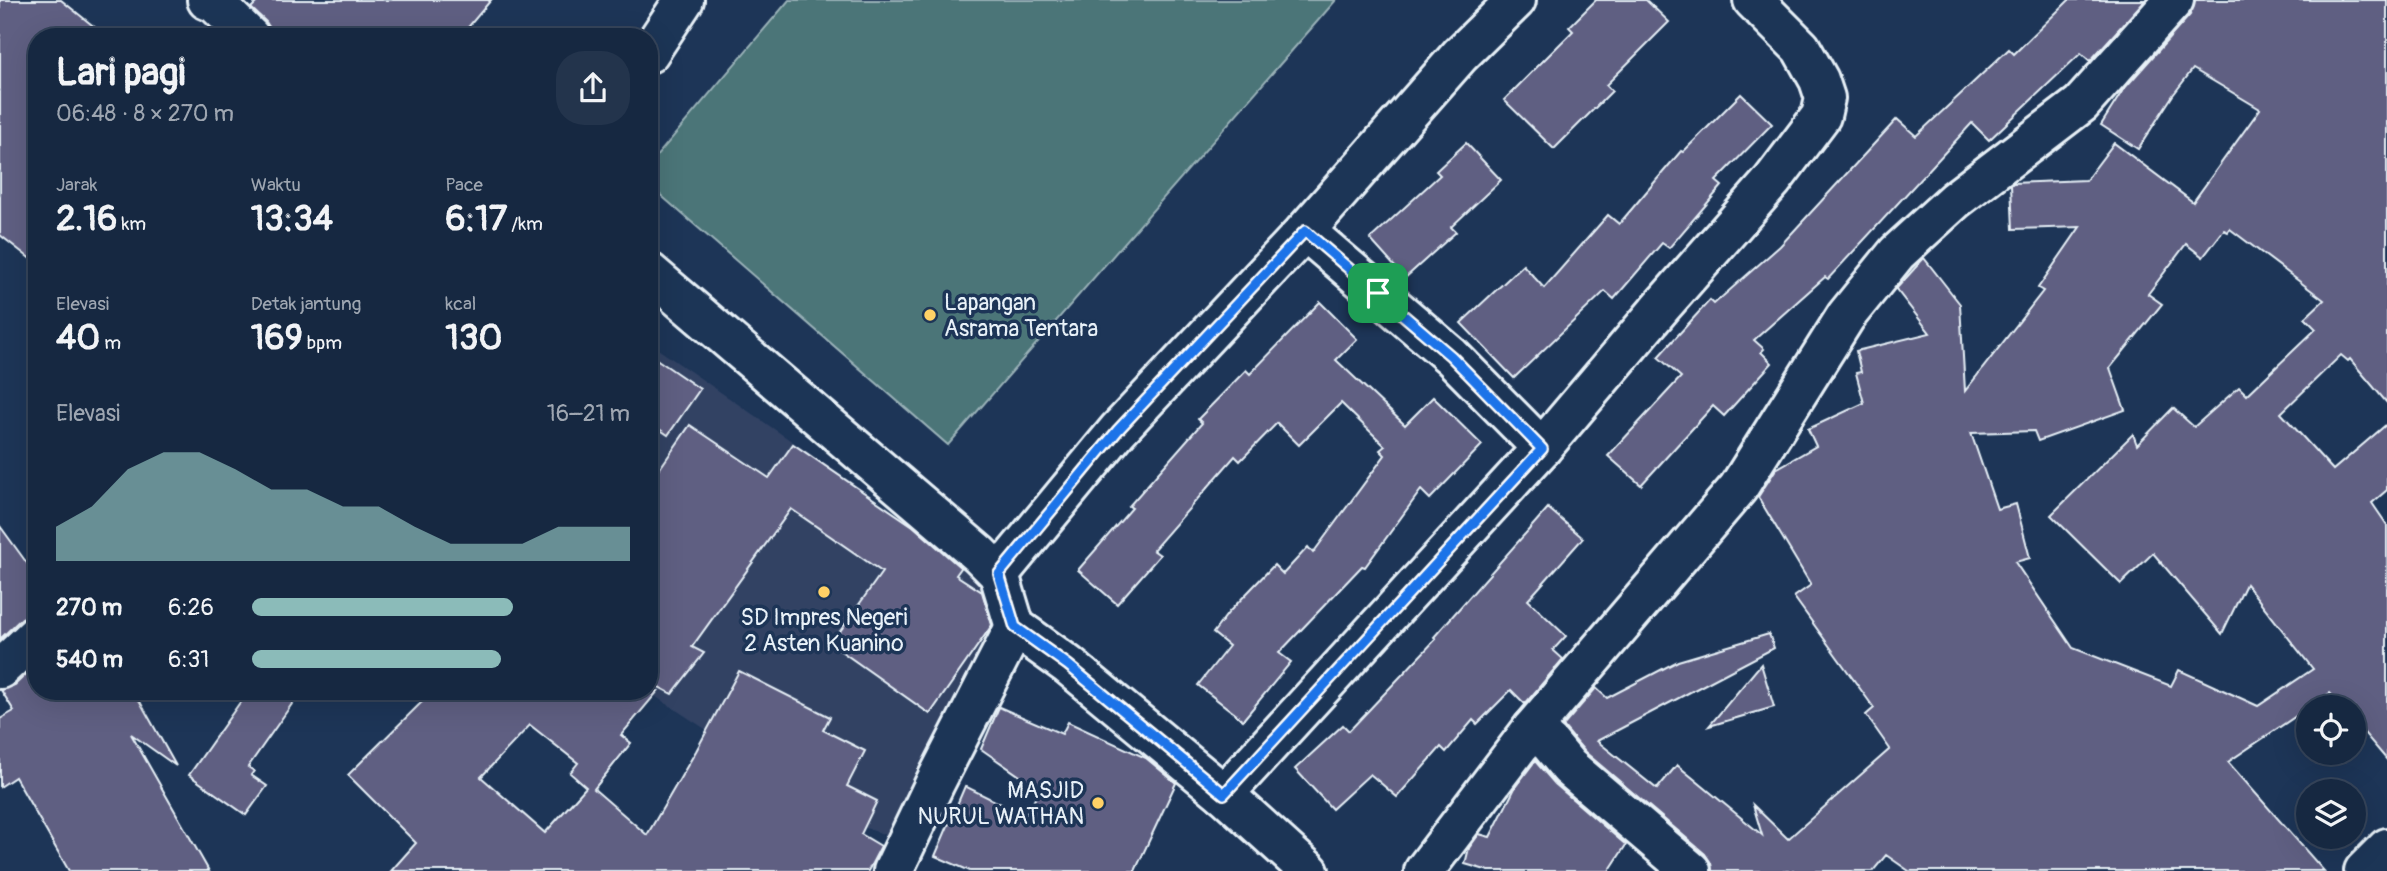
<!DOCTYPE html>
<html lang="id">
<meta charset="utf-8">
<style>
:root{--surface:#162841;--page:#23344c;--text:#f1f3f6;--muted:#9ea6b1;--line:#35445a;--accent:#8bbbb9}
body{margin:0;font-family:Pangolin,sans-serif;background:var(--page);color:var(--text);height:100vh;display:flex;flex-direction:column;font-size:26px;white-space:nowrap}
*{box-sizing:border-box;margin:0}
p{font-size:23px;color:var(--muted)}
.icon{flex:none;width:38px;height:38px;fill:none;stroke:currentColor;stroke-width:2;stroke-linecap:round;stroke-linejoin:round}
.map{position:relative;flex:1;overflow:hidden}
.panel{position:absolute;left:28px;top:28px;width:630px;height:672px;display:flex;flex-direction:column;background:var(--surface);border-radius:28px;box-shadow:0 7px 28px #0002,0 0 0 2px var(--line)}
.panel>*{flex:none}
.controls{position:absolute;left:2296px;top:695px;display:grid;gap:14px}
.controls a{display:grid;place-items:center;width:70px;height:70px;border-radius:50%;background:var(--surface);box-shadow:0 7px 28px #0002,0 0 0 2px var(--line);font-size:35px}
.pin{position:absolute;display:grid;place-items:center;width:60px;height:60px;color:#fff;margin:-30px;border-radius:14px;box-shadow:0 4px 10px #0006}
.round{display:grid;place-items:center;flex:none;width:74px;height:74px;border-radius:28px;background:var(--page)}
.summary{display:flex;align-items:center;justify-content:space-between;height:119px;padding:0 28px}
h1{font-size:38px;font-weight:700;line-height:52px}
.stats{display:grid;grid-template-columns:repeat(3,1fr);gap:10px;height:119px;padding:7px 28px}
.stats div{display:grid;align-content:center}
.stats b{font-size:35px;font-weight:700}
.stats small{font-size:19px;font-weight:400}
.stats p{font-size:19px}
.chart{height:196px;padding:14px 28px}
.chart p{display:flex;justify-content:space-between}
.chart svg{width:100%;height:126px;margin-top:7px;fill:var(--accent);opacity:.7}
ul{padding:0 28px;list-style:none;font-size:23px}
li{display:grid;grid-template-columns:112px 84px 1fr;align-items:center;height:52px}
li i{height:18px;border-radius:9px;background:var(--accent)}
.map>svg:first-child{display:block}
.built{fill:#314264}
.green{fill:#4b7478;stroke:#9ab2b8;stroke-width:2}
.building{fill:#5f5f82;stroke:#e8f1f8;stroke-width:2;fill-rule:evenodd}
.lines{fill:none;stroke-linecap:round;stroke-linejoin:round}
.minor-casing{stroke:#e8f1f8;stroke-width:44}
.minor{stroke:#1d3557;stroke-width:38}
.route-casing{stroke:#fff;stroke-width:14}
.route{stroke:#1a73e8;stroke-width:9}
.poi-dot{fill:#ffd166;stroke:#1d3557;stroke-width:2.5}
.labels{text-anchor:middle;stroke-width:7;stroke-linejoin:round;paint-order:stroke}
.poi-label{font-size:23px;fill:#e8f1f8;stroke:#1d3557;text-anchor:start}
</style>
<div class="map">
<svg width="2387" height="871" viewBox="0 0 2387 871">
<rect width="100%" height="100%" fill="#1d3557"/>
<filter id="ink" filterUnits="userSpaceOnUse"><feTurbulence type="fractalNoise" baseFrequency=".0143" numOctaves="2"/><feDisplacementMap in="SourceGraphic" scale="14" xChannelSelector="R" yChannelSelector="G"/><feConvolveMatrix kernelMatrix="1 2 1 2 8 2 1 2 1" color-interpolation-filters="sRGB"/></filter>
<g filter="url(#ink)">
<!-- built -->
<path class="built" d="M649,343l342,235 16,29 -118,229 -41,-14 -201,-131h2z"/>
<!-- green -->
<path class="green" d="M789,0h547l-388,445 -299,-260v-20z"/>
<!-- building -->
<g class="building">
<path d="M0,0h61l46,37h-70v227l-37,-29z"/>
<path d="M259,0h232l-31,37h-189v-7l-5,-8 -15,-14z"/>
<path d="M1596,0h50l23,22 -63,63 6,6 -58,58 -50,-49 69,-69 -4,-4z"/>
<path d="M2069,0h76l-55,61 -9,-8 -92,87 -17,-17 -144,156 -3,-2 -71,63 10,9 -3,3 11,11 -48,53 -11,-10 -72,79 -33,-29 73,-79 -23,-20 52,-57 4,4 66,-58 117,-127 19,17 93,-87 5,5z"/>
<path d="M2195,0h192v403l-37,-44 -2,2 -7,-6 -60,58 52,57 54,-46v66l-15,13 15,22v235l-33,-39v-14h-12l-12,-14 -102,69 96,109h-415l-23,-16 -13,16h-161l-1,-8 -6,-9 -120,-102 -22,-26 33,-38 11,10 71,-37 91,-27 5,14 -177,93 60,48 20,-24 85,70 -9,-30 35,34 102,-90 -24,-34 8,-7 -80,-111 17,-12 -53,-88 18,-28 40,-23 -8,-17 56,-26 -8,-30 5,-1 -5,-21 74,-18 -34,-44 28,-31 36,46 5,87 78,-100 -5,-3 42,-61 -67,2 -2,-44 2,-2 73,-3 28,-37 79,59 67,-93 -67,-40 -20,26 -35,54 -37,-24 22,-35 67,-75zM2230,229l94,71 -19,18 11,11 -69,66 -8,-8 -45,40 -21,-19 -36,37 -4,-11 -82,81 70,69 32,-31 69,81 24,-50 67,85 -55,37 -79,-36 -8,16 -98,-38 -58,-86 15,-4 -14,-54 -19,5 -26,-76 63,-2 4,10 87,-31 -15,-42 52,-64 -14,-10 38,-50 17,13 21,-27 4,2z"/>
<path d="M1741,94l31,30 -56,57 6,5 -53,62 -7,-5 -48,56 -9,-8 -91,87 -53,-55 62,-58 21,23 64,-73 11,9 62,-73 2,1z"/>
<path d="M1466,143l35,37 -50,47 5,5 -51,46 -35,-39 70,-64 -4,-4z"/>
<path d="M1320,302l37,37 -21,21 69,65 28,-28 49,48 -52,54 -9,-9 -56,77 -3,-1 -83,87 12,9 -48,58 -45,-35 31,-39 -16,-13 16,-21 45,-47 9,9 25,-27 5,6 72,-98 -5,-5 5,-4 -44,-43 -42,42 -22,-22 -37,38 -5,-5 -82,94 7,5 -43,49 -39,-34 54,-62 -3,-2 73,-83 -4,-4 48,-49 4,4z"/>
<path d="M649,354l51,35 -32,46 -19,-13z"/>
<path d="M690,425l79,53 24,-34 120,82 48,42 -5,7 26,17 10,33 -62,89 -99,-70 51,-72 -91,-63 -99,138 12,6 -32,41 -23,-12v-198z"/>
<path d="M1548,508l35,30 -55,62 38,36 -13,14 10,9 -38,45 -14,-14 -34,34 -4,-4 -27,32 -5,-5 -44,50 -27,-23 -38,35 -37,-40 48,-44 6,6 87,-92 -2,-2z"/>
<path d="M0,526l37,51v36l-15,5 -22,21z"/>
<path d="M37,664v27h97l42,75 -45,-32 78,137h-140l-54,-94 -15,10v-68l14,-8 -13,-21 14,-5z"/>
<path d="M1761,664l13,43 -65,19z"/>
<path d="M739,671l91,46 -7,13 42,21 -18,35 30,15 -16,33 20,12 -13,25h-477l25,-28 -68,-68 85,-84h225l-37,44 10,8 -37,46 53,46 49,-84zM530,725l48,38 -8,10 16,14 -41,46 -64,-56z"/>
<path d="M248,691h53l-53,76 6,4 -3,4 16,11 -21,29 -57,-40z"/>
<path d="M999,707l63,27 6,-12 78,36 30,25 -41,88h-165l-35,-15 30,-70 60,30 15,-26 -59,-41z"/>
<path d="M1535,761l20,23 71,61 -17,26h-120l-24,-7 4,-16 10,-14 11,3 26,-51z"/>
</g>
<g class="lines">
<defs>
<g id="minor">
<path d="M207,0l8,3 35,34"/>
<path d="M649,53l35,-53"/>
<path d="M649,272l330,282 20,20 119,-144 187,-199 155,-176 56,-55"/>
<path d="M1542,448l120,-142 110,-125 49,-65 4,-18 -6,-18 -18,-32 -48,-48"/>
<path d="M999,574l16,53 53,38 156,129 85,77"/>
<path d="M0,669l37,-35"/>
<path d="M1532,729l18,15 19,23 122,104"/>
<path d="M1224,794l318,-346 -91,-92 -146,-125"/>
<path d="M893,871l42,-88 80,-156"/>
<path d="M1424,871l108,-142 206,-241 108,-172 51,-63 58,-53 126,-96 93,-104"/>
<path d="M2364,871l23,-23"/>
</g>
</defs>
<!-- minor casing -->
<use href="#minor" class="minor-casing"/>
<!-- minor -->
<use href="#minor" class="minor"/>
</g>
</g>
<g class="lines" filter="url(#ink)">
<defs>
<path id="route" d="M1305,231l146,125 91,93 -318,345 -156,-129 -53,-38 -16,-53 119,-144z"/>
</defs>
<!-- route casing -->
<use href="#route" class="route-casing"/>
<!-- route -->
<use href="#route" class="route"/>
</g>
<!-- markers -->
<g class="poi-dot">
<circle cx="930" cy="315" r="7"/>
<circle cx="824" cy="592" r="7"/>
<circle cx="1098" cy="803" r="7"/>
</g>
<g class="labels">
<!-- poi labels -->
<g class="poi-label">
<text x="944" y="310">Lapangan<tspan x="944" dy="26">Asrama Tentara</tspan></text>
<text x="824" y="625" text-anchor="middle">SD Impres Negeri<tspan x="824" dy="26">2 Asten Kuanino</tspan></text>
<text x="1084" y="798" text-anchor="end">MASJID<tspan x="1084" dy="26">NURUL WATHAN</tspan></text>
</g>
</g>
</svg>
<div class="controls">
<a><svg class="icon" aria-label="locate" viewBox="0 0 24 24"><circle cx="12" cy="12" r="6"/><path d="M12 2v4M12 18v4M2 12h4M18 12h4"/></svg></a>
<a><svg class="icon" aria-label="layers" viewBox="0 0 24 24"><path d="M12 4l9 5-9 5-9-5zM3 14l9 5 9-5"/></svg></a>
</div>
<div class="pin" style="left:1378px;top:293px;background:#1e9e55"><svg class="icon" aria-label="arrive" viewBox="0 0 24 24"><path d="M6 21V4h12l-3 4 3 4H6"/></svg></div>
<section class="panel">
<div class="summary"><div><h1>Lari pagi</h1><p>06:48 · 8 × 270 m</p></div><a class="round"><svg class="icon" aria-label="share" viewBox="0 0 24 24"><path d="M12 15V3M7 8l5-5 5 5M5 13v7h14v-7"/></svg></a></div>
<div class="stats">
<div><p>Jarak</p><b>2.16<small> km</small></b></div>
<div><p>Waktu</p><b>13:34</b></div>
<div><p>Pace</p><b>6:17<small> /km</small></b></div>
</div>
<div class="stats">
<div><p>Elevasi</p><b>40<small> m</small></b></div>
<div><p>Detak jantung</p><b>169<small> bpm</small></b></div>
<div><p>kcal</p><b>130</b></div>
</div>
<div class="chart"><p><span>Elevasi</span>16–21 m</p>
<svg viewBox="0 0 160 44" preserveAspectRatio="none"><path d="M0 44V32L10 25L20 12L30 6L40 6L50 12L60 19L70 19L80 25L90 25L100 32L110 38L120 38L130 38L140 32L150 32L160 32V44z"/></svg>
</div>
<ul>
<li><b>270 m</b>6:26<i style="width:69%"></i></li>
<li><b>540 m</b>6:31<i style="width:66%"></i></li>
</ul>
</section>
</div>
